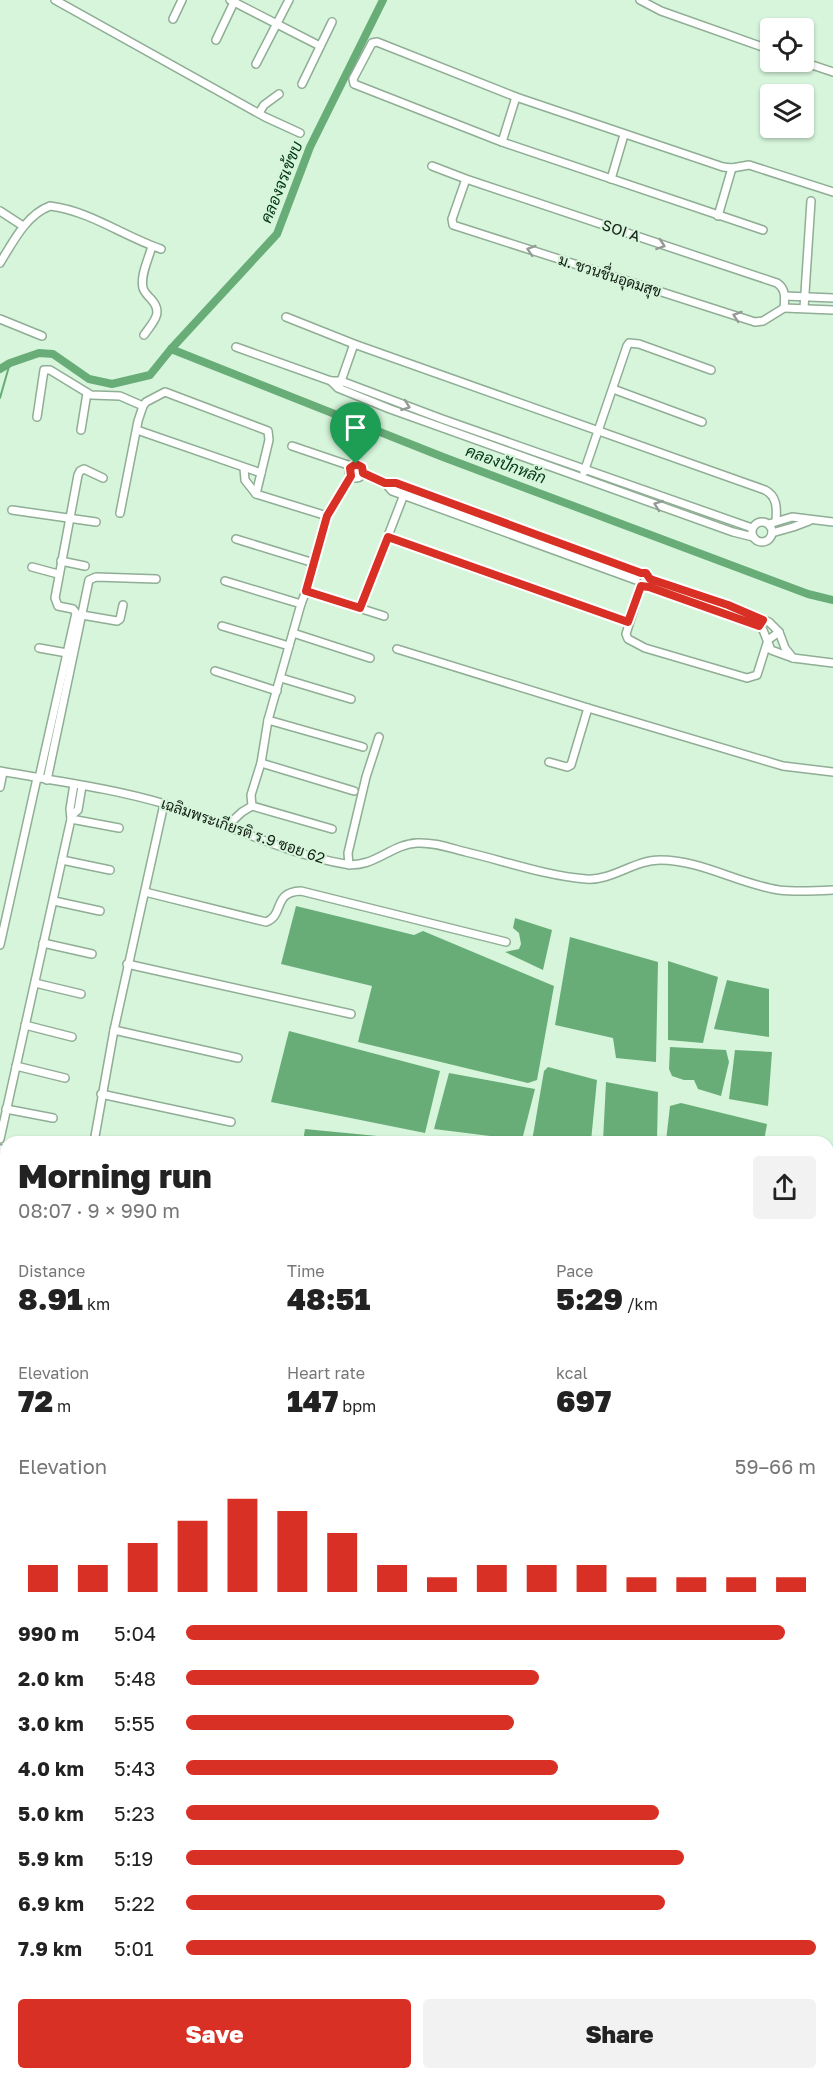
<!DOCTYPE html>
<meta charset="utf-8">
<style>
:root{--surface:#fff;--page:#f2f2f2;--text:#222;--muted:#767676;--accent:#d93025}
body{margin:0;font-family:"Golos Text",Sarabun,sans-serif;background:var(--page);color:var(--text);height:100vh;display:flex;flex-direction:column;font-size:22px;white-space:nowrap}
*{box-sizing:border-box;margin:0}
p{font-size:20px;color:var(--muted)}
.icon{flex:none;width:33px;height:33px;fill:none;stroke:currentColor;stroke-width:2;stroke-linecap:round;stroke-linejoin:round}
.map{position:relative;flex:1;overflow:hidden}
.panel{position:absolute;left:0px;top:1136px;width:834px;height:944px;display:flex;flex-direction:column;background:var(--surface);border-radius:18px 18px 0 0;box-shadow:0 2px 4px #0004}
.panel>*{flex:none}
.controls{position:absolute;left:760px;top:18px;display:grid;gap:12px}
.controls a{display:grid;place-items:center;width:54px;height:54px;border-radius:6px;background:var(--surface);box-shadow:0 2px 4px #0004;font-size:30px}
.pin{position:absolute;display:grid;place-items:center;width:51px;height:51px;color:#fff;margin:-62px -26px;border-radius:50% 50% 50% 0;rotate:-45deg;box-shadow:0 0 6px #0007}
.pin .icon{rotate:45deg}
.round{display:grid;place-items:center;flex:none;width:63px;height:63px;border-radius:6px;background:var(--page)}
.summary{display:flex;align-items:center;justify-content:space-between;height:102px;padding:0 18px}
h1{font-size:33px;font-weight:800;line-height:45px}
.figures{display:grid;grid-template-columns:repeat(3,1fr);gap:9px;height:102px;padding:6px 18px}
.figures div{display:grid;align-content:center}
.figures b{font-size:30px;font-weight:800}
.figures small{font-size:16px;font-weight:400}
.figures p{font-size:16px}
.chart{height:168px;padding:12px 18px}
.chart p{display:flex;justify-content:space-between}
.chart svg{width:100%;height:108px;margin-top:6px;stroke:var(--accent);stroke-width:6}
.primary-button{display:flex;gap:12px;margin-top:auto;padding:12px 18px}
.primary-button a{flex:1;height:69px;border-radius:6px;background:var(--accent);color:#fff;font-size:24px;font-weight:800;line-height:69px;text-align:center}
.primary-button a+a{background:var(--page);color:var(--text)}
ul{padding:0 18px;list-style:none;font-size:20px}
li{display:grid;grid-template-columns:96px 72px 1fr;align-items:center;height:45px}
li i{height:15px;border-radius:8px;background:var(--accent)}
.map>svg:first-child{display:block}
.water{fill:#68ad78}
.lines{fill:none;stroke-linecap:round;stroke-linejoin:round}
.stream{stroke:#68ad78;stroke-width:2}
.canal{stroke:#68ad78;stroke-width:8}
.minor-casing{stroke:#90ad95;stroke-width:10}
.secondary-casing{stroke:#90ad95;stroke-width:12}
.minor{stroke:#fff;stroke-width:7}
.secondary{stroke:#fff;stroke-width:9}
.oneway{stroke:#959a96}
.route-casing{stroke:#fff;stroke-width:12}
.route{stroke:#d93025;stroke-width:8}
.labels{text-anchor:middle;stroke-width:4.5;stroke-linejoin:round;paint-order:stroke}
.street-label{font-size:15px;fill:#131e15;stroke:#d6f5db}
.water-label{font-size:16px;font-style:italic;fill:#003613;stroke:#d6f5db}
</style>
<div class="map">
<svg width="833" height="2078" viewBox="0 0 833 2078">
<rect width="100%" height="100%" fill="#d6f5db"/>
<!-- water -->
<g class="water">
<path d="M296,906l118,29 9,-4 131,55 -17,94 -9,3 -170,-41 14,-56 -91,-22z"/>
<path d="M515,918l37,12 -9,40 -38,-18 14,-3 2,-5 -2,-11 -6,-5z"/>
<path d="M570,937l88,25 -2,100 -40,-4 -3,-20 -58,-13z"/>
<path d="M668,961l50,16 -15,66 -35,-3z"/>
<path d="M727,980l42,9v48l-55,-8z"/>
<path d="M289,1031l151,40 -15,62 -154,-31z"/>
<path d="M670,1047l56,3 3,12 -8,34 -23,-7 -4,-9h-10l-12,-4 -3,-7z"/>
<path d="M735,1050l37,2 -4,54 -39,-7z"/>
<path d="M548,1067l49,13 -6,61h-59l12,-70z"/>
<path d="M449,1073l86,16 -13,51 -88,-11z"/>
<path d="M606,1082l52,10 -1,49h-54z"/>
<path d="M681,1103l86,21 -3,17h-98l4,-35z"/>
<path d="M305,1129l103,10 -1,3 -104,-1z"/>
<path d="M92,2073h244l-2,5h-228z"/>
<path d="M411,2073h94l-2,5h-78z"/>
</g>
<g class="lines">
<!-- stream -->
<path class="stream" d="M0,398l10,-35"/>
<!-- canal -->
<g class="canal">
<path d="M171,349l272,108 365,137 25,6"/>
<path d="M0,369l10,-6 29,-10 14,1 36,25 23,5 38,-9 21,-26 106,-115 33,-87 73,-147"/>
<path d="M780,2078l1,-5"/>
</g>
<defs>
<g id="minor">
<path d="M55,0l210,117 35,16"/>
<path d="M230,0l90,46"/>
<path d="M640,0l21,11 110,39"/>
<path d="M173,19l9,-19"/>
<path d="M216,40l19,-40"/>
<path d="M803,62l30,10"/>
<path d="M256,64l33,-64"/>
<path d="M302,84l30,-62"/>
<path d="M259,113l5,-8 15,-11"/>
<path d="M502,142l14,-45"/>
<path d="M432,166l34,13 311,104c9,6 8,15 7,25l-21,13 -8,1 -302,-97 -1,-6 14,-40"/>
<path d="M611,179l13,-44"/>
<path d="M0,211l23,15"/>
<path d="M718,216l14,-48"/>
<path d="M763,230l-261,-88 -148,-58 -1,-5 19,-36 5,-1 139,55 207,70 9,1 17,-3 84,27"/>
<path d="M0,263c13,-21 26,-48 50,-57 40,5 73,30 111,43"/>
<path d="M785,296l48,2"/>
<path d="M784,308l49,2"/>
<path d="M804,308l7,-107"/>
<path d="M286,317l68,27 411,146c12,6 12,18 11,31"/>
<path d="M0,319l42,17"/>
<path d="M144,335c9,-13 20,-22 7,-36 -3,-3 -7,-7 -8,-11 -3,-13 6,-30 9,-42"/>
<path d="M236,347l95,34h10l101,38 310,109"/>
<path d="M331,381l7,7 52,21 343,123 20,5"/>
<path d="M340,384l14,-40"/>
<path d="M613,389l89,33"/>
<path d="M37,417l7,-47h6l41,25 29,1 23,10"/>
<path d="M81,430l6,-37"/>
<path d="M137,430l124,43"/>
<path d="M292,446l59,20"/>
<circle cx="356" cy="471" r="7"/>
<path d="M244,468l1,12 11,14 71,22"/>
<path d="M584,472l43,-126 2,-3 10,1 72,26"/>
<path d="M363,473l22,10h11l245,90"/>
<path d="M385,483l7,8 244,89"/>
<path d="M12,510l84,12"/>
<path d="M120,513l18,-92 5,-15 3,-4 19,-10 103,39 1,9 -13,54"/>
<circle cx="762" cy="532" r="10"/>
<path d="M769,524l23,-7 41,5"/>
<path d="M772,533l21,-6 16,-6"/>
<path d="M388,537l240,85"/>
<path d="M236,539l78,24"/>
<path d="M61,561l24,5"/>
<path d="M32,567l26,7"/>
<path d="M650,579l78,26 41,17 10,10 6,16 8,10"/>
<path d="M225,581l76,23"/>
<path d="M641,586l-15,48 2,5 17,9 102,30 10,-3 11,-35 11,-8"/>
<path d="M646,586l113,40 4,4 8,20 22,8 40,5"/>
<path d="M306,591l78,25"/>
<path d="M360,608l45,-116"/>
<path d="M82,615l35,6 3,-2 3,-14"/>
<path d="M222,626l67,20"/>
<path d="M293,633l77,25"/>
<path d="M39,648l28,5"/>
<path d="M397,649l191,59 195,58 50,6"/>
<path d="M215,671l62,20"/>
<path d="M281,678l70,21"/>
<path d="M268,720l95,27"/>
<path d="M549,762l18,5 4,-2 17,-57"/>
<path d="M261,763l93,28"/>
<path d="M0,771c55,10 111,17 165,33 59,18 120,50 180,60 28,5 46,-20 72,-21 17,-1 33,5 49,9 39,9 80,24 120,27 26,2 48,-19 74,-19 41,0 79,24 119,30 17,2 36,1 54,0"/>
<path d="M39,778l37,-165 -3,-4 -15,-3 -3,-8 23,-123 2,-4 4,-2 19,9"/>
<path d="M47,780l42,-200 7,-3 60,2"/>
<path d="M0,787l3,-15"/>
<path d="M72,815l6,-5 4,-24"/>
<path d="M71,819l48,9"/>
<path d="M227,826l15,-14 10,-6"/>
<path d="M332,829l-80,-23 -1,-11 10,-32 7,-43 33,-116 5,-13 21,-75 24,-40"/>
<path d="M62,860l48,10"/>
<path d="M349,865l-1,-12 18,-76 13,-40"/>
<path d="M145,892l121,30c19,-7 6,-30 35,-31l205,51"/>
<path d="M54,901l46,10"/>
<path d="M43,943l49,11"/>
<path d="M0,945l37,-167"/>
<path d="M127,964l224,50"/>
<path d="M35,983l46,11"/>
<path d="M25,1025l47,12"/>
<path d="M114,1030l124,28"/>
<path d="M16,1066l49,12"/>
<path d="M101,1094l130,28"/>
<path d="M6,1109l47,9"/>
<path d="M0,1139l71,-320 -1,-10 4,-25"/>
<path d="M94,1142l20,-112 50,-226"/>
<path d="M0,1149l6,1"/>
<path d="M0,1191l6,2"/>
<path d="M0,1235l6,2"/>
<path d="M0,1278l6,21"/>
<path d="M0,1405l6,20"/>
<path d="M0,1466l6,-19"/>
<path d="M0,1524l6,1"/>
<path d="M0,1627l6,2"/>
<path d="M0,1681l6,2"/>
<path d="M0,1732l6,2"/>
<path d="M0,1764l6,3"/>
<path d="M0,1807l6,3"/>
<path d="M0,1846l6,2"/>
<path d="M0,1888l6,2"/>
<path d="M0,1932l6,2"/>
<path d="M0,1977l6,-13"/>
<path d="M0,2052l6,-13"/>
<path d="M390,2073l13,5"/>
<path d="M561,2073l14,5"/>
<path d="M653,2073l14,5"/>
<path d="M508,2078l2,-5"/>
</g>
<g id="secondary">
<path d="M828,1966l5,-258 -3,-188 3,-246"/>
<path d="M825,2078l1,-5"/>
</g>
</defs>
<!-- minor casing -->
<use href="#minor" class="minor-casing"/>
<!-- secondary casing -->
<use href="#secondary" class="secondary-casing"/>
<!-- minor -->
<use href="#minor" class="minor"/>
<!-- secondary -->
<use href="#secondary" class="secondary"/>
</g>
<!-- one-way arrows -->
<defs><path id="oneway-chevron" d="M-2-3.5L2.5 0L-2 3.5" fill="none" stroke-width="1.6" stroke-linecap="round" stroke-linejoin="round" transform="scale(1.5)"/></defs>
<g class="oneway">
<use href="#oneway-chevron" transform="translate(661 245) rotate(19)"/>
<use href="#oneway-chevron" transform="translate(531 250) rotate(-162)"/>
<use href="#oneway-chevron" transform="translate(737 316) rotate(-162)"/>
<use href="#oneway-chevron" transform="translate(406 406) rotate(20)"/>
<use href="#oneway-chevron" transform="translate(658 505) rotate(-160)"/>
</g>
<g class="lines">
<defs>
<path id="route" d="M356,464l6,3 1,6 22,10h11l245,90h5l4,6 78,26 35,15 -4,6 -110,-39 -8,-1 -13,36 -240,-85 -28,71 -54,-17 21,-75 24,-40 -1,-8z"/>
</defs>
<!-- route casing -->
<use href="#route" class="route-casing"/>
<!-- route -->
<use href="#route" class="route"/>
</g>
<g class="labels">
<!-- street labels -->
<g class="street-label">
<text transform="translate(621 231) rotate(19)" y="5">SOI A</text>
<text transform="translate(610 276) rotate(18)" y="5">ม. ชวนชื่นอุดมสุข</text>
<text transform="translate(243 831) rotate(19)" y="5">เฉลิมพระเกียรติ ร.9 ซอย 62</text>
</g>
<!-- water labels -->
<g class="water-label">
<text transform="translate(281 182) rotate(-68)" y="6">คลองจรเข้ขบ</text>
<text transform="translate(506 464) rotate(20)" y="6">คลองปักหลัก</text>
</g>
</g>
</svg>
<div class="controls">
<a><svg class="icon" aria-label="locate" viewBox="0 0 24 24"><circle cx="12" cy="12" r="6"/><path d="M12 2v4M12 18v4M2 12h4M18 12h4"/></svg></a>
<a><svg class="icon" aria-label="layers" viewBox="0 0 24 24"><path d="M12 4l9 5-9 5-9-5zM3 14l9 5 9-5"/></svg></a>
</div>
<div class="pin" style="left:356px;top:464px;background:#1e9e55"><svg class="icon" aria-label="arrive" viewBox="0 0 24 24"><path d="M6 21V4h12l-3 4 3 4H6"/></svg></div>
<section class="panel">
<div class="summary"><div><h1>Morning run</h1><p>08:07 · 9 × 990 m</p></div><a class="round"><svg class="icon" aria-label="share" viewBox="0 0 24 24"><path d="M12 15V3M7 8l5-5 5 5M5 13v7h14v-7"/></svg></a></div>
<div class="figures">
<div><p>Distance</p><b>8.91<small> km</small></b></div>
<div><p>Time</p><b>48:51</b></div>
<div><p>Pace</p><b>5:29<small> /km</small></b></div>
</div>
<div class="figures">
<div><p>Elevation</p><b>72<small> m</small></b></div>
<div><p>Heart rate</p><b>147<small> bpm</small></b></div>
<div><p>kcal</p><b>697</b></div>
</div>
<div class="chart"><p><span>Elevation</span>59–66 m</p>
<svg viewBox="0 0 160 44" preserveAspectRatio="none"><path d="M5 44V33M15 44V33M25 44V24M35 44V15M45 44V6M55 44V11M65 44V20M75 44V33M85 44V38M95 44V33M105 44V33M115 44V33M125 44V38M135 44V38M145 44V38M155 44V38"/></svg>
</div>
<ul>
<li><b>990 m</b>5:04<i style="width:95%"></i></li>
<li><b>2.0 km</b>5:48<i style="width:56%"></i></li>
<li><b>3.0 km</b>5:55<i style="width:52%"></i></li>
<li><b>4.0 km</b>5:43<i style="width:59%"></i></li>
<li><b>5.0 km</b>5:23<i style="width:75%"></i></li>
<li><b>5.9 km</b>5:19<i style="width:79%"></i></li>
<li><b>6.9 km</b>5:22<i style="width:76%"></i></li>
<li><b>7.9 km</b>5:01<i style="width:100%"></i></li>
</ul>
<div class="primary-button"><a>Save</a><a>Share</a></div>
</section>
</div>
